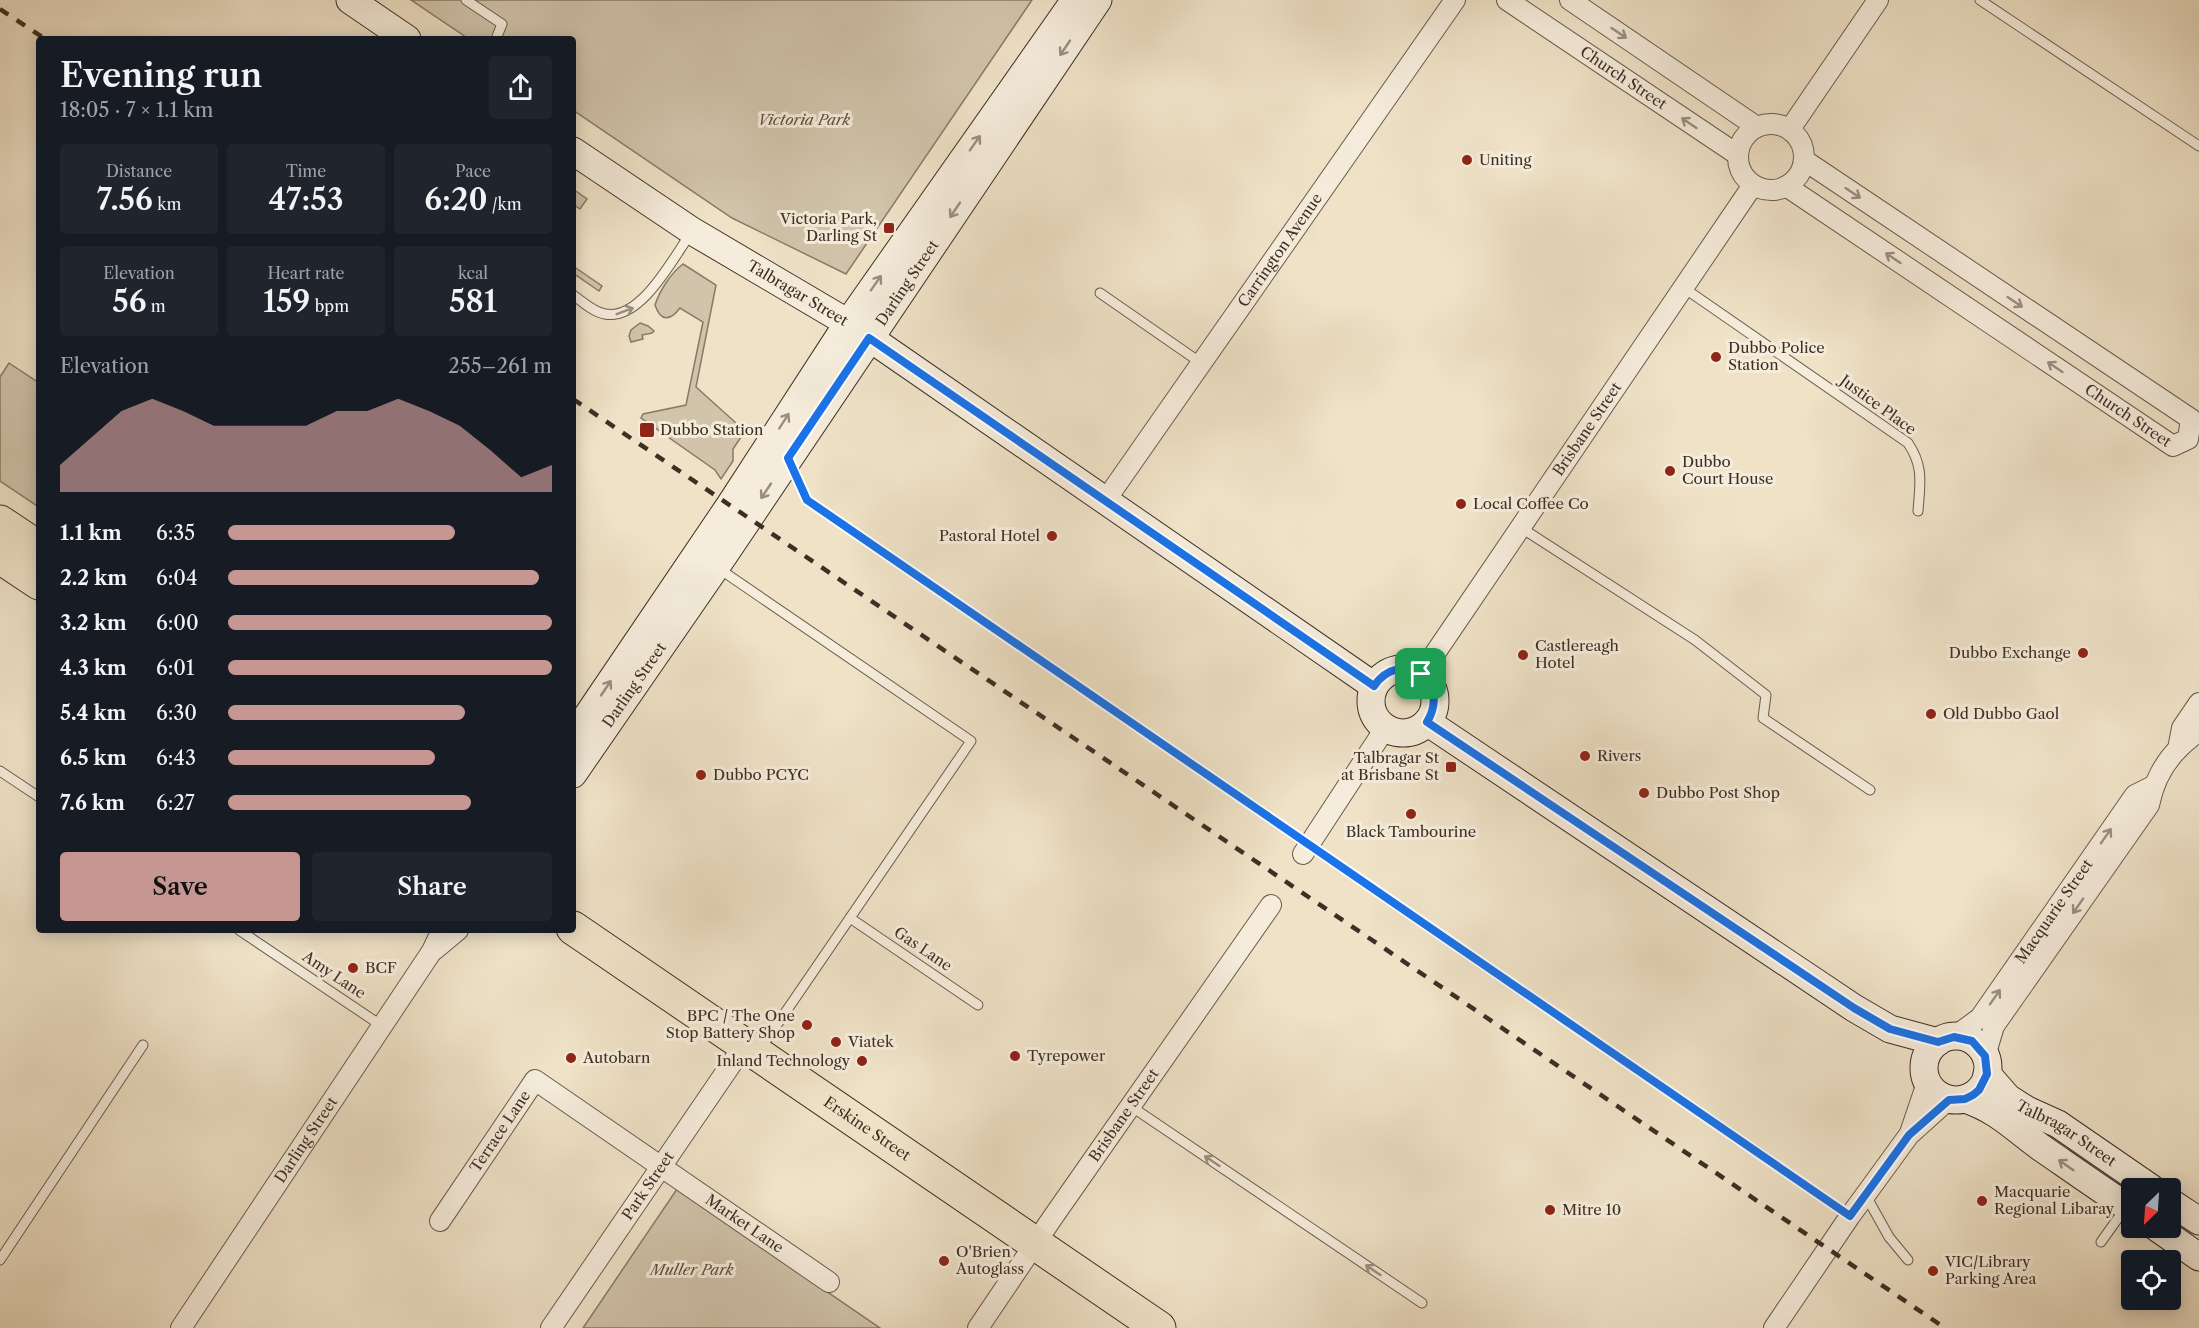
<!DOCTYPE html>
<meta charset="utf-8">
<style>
:root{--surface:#171b24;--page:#20242c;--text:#f1f3f6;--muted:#9ea1a6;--accent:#c59692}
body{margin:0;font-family:"Libre Caslon Text",serif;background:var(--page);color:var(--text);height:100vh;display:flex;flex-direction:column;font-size:22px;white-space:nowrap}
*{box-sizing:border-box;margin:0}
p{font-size:20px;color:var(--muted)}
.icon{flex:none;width:33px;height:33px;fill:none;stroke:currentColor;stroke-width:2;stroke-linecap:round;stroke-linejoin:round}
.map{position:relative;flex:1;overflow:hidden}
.side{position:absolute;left:36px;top:36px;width:540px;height:897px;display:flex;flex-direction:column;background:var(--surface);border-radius:6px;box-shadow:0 3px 15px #0003}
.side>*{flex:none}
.needle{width:39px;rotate:205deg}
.fabs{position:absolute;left:2121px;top:1178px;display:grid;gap:12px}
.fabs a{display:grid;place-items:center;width:60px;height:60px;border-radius:6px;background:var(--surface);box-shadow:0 3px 15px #0003;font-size:30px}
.pin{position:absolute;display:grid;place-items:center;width:51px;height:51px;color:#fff;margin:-26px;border-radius:12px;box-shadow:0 3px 9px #0006}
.round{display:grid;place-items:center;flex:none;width:63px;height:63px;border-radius:6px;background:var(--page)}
.summary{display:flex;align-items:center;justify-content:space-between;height:102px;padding:0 24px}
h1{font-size:33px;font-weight:600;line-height:45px}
.stats{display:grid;grid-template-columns:repeat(3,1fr);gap:9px;height:102px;padding:6px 24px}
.stats div{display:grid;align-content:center;border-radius:6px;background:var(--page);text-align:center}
.stats b{font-size:30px;font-weight:600}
.stats small{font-size:16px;font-weight:400}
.stats p{font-size:16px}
.chart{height:168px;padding:12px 24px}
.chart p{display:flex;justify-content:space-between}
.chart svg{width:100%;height:108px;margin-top:6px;fill:var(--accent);opacity:.7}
.cta{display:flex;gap:12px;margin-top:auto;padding:12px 24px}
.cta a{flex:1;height:69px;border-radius:6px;background:var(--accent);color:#111;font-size:24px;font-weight:600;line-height:69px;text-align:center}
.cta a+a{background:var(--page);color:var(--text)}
ul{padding:0 24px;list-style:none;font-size:20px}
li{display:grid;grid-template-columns:96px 72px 1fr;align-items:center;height:45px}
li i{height:15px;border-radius:8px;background:var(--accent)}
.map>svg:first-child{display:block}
.green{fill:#d1c4ab;stroke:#887a68;stroke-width:1.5}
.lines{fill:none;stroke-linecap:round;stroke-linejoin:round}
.lane-casing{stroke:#6a5c4e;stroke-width:11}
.street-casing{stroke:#6a5c4e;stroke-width:22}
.secondary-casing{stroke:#3e2f25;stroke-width:29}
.highway-casing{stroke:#3e2f25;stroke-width:35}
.lane{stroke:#f5ecdb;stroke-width:9}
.street{stroke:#f5ecdb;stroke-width:20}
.secondary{stroke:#f5ecdb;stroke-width:27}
.highway{stroke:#efe2c7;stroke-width:33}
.rail{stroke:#3e2f25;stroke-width:4.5;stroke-dasharray:10 10;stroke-linecap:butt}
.oneway{stroke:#9a8e80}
.route-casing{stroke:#fff;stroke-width:12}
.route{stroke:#1a73e8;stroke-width:8}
.poi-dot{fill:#8f2418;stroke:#f5ecdb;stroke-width:2}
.labels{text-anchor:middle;stroke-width:6;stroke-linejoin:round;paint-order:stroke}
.street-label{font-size:15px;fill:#3e2f25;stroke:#f5ecdb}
.park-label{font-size:15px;font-style:italic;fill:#5b4d40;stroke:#f5ecdb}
.poi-label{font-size:15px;fill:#3e2f25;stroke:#f5ecdb;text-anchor:start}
</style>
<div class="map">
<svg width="2199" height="1328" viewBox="0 0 2199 1328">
<rect width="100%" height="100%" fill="#efe2c7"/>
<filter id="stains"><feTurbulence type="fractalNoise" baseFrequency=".00333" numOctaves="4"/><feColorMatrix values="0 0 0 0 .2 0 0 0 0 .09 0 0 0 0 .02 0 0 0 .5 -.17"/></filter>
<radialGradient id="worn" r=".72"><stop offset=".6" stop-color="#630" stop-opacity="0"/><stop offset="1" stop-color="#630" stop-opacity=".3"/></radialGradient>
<!-- green -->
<g class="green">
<path d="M411,0h621l-186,274 -114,-56 -159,-108v-71h-104z"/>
<path d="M573,189l14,10 -7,10 -7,-5z"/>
<path d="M683,264l33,21 -20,102 49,44 -12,18v12l-12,18 -6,-9 -74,-52 2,-4 43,-9 17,-83 -23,-14c-9,12 -19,15 -25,-3 5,-15 16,-32 28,-41z"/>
<path d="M573,266l29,20 -3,5 -26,-18z"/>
<path d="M640,323l8,3 6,5 -2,2 -10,2 1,4 -12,3 -2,-6 2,-6z"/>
<path d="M9,363l30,20v124l-39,-26v-104z"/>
<path d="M677,1189l203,139h-297z"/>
</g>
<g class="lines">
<defs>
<g id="lane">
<path d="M466,0l36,24 -6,15"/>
<path d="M1980,0l219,146"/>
<path d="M1684,288l224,155c16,24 12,40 10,68"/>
<path d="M1100,293l101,70"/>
<path d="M573,295c10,7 20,17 32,19 36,7 68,-56 86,-81"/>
<path d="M790,463l17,37 1043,716"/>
<path d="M1520,527l175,113 71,55 -3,23 107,72"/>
<path d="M718,568l253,173 -210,307"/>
<path d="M0,771l39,26"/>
<path d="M850,918l128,87"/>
<path d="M239,930l143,96"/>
<path d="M1132,1107l290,196"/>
<path d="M1865,1194l24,43 19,23"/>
<path d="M2101,1242l25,-35"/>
<path d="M0,1260l143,-215"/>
</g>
<g id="street">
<path id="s1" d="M1507,0l231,155"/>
<path d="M1570,0l187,127"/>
<circle cx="1771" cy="157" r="33"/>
<path d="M1790,129l88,-129"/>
<path id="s2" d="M1786,186l387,260 15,-7 3,-20 -387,-259"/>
<path id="s3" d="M1105,501l350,-501"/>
<path id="s4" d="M1421,674l332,-489"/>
<path d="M2178,749l4,-21 17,-25"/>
<path d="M1303,854l83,-127"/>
<path d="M434,950l24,-20"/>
<path id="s5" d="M1954,1037l26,-19 155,-223 18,-9"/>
<path d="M1985,1056l9,-30 155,-221c4,-20 14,-41 29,-56 7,-8 15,-12 21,-20"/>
<path d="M1910,1133l17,-50"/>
<path id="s6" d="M440,1221l95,-141 294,202"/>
<path id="s7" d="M181,1328l251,-377 10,-21"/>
<path id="s8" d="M551,1328l194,-284"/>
<path id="s9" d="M978,1328l75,-111 218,-312"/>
<path d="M1774,1328l76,-112 59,-81 40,-36"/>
</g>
<g id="secondary">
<path d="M350,0l57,39"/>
<path id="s10" d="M573,151l119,80 156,92 526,363"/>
<circle cx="1403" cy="701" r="32"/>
<path d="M1427,722l427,286 36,21 48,13"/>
<path d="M573,737l157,-232 118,-182 227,-323"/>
<path id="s11" d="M573,774l143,-207 382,-567"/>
<circle cx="1956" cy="1068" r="32"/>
<path id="s12" d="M1987,1074l21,24 19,12 31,14 93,64"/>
<path d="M1965,1099c33,11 50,30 78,50 29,20 59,41 89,61"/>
<path d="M2170,1202l29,19"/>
<path d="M2156,1227l43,30"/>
</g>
<g id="highway">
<path d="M0,522l39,26"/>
<path d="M0,557l39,26"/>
<path id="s13" d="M573,928l586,400"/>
</g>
</defs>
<!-- lane casing -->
<use href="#lane" class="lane-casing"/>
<!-- street casing -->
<use href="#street" class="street-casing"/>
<!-- secondary casing -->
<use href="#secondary" class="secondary-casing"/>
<!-- highway casing -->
<use href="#highway" class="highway-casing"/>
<!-- lane -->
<use href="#lane" class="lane"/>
<!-- street -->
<use href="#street" class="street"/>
<!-- secondary -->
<use href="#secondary" class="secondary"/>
<!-- highway -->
<use href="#highway" class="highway"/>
<!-- rail -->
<g class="rail">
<path d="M0,9l45,30"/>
<path d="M573,399l1372,929"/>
</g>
</g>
<!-- one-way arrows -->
<defs><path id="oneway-shaft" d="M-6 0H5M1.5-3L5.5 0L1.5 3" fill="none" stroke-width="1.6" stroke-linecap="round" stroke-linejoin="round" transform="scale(1.5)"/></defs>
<g class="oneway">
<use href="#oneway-shaft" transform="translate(1619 33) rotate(34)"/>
<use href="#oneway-shaft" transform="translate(1065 48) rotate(124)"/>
<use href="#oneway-shaft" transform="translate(1689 123) rotate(-146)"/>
<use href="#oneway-shaft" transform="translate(975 143) rotate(-55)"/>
<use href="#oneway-shaft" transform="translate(1853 193) rotate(34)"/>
<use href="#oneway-shaft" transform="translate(955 210) rotate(124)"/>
<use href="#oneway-shaft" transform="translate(1893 258) rotate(-146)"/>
<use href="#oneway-shaft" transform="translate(876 283) rotate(-55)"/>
<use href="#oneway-shaft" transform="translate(2015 302) rotate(34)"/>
<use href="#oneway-shaft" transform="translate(625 311) rotate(-21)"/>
<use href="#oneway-shaft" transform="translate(2055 367) rotate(-146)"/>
<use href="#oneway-shaft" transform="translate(784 421) rotate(-57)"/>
<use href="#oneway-shaft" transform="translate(766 491) rotate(124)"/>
<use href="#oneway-shaft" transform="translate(606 688) rotate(-56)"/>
<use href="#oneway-shaft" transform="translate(2106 836) rotate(-55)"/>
<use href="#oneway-shaft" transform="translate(2078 906) rotate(125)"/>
<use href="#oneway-shaft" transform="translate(1995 997) rotate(-55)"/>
<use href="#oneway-shaft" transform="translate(1212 1161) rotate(-146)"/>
<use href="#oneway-shaft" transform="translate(2066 1165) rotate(-145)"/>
<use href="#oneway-shaft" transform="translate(1373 1270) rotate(-146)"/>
</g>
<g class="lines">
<defs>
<path id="route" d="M869,338l505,348c27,-39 78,-5 53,36l427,286 36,21 48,13 16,-5 18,4 13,15 2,18 -8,16 -6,5 -8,4 -16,1 -40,35 -59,81 -1043,-716 -19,-42z"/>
</defs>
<!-- route casing -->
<use href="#route" class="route-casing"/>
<!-- route -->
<use href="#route" class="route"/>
</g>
<!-- markers -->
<g class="poi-dot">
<circle cx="1467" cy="160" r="6"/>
<rect x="883" y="222" width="12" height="12" rx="3"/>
<circle cx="1716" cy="357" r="6"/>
<rect x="639" y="422" width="16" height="16" rx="3"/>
<circle cx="1670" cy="471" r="6"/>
<circle cx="1461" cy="504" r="6"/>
<circle cx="1052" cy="536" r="6"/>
<circle cx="2083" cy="653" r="6"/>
<circle cx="1523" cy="655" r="6"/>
<circle cx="1931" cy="714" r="6"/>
<circle cx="1585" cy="756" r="6"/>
<rect x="1445" y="761" width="12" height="12" rx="3"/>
<circle cx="701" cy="775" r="6"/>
<circle cx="1644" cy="793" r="6"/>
<circle cx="1411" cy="814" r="6"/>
<circle cx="353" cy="968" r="6"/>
<circle cx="807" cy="1025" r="6"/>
<circle cx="836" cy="1042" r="6"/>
<circle cx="1015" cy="1056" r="6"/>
<circle cx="571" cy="1058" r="6"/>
<circle cx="862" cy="1061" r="6"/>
<circle cx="1982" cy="1201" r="6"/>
<circle cx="1550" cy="1210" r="6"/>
<circle cx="944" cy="1261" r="6"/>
<circle cx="1933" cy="1271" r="6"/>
</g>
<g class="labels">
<!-- street labels -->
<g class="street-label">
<text dy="5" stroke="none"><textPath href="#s1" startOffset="140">Church Street</textPath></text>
<text dy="5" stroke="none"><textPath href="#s3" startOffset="306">Carrington Avenue</textPath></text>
<text dy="5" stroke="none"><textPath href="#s11" startOffset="594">Darling Street</textPath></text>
<text dy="5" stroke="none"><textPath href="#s10" startOffset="266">Talbragar Street</textPath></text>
<text transform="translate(1878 405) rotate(36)" y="5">Justice Place</text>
<text dy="5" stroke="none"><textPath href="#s2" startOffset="412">Church Street</textPath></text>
<text dy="5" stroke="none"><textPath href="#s4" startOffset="296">Brisbane Street</textPath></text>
<text dy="5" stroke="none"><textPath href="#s11" startOffset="108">Darling Street</textPath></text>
<text dy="5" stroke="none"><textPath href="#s5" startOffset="162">Macquarie Street</textPath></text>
<text transform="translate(923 949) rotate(34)" y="5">Gas Lane</text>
<text transform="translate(334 975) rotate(34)" y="5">Amy Lane</text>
<text dy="5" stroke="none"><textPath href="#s9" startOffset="258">Brisbane Street</textPath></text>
<text dy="5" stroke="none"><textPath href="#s13" startOffset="356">Erskine Street</textPath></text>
<text dy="5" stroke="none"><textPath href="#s6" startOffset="108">Terrace Lane</textPath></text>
<text dy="5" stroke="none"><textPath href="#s12" startOffset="100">Talbragar Street</textPath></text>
<text dy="5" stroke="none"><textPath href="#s7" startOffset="226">Darling Street</textPath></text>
<text dy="5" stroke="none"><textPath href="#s8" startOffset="172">Park Street</textPath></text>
<text dy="5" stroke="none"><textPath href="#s6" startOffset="424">Market Lane</textPath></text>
</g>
<!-- park labels -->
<g class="park-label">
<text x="804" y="125">Victoria Park</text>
<text x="692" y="1275">Muller Park</text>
</g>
<!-- poi labels -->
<g class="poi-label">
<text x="1479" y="165">Uniting</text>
<text x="877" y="224" text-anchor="end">Victoria Park,<tspan x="877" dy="17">Darling St</tspan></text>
<text x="1728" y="353">Dubbo Police<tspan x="1728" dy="17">Station</tspan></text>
<text x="660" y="435">Dubbo Station</text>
<text x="1682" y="467">Dubbo<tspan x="1682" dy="17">Court House</tspan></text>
<text x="1473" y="509">Local Coffee Co</text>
<text x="1040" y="541" text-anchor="end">Pastoral Hotel</text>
<text x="1535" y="651">Castlereagh<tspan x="1535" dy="17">Hotel</tspan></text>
<text x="2071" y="658" text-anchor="end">Dubbo Exchange</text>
<text x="1943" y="719">Old Dubbo Gaol</text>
<text x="1597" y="761">Rivers</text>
<text x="1439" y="763" text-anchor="end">Talbragar St<tspan x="1439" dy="17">at Brisbane St</tspan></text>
<text x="713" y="780">Dubbo PCYC</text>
<text x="1656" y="798">Dubbo Post Shop</text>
<text x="1411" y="837" text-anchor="middle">Black Tambourine</text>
<text x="365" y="973">BCF</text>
<text x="795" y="1021" text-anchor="end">BPC / The One<tspan x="795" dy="17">Stop Battery Shop</tspan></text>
<text x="848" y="1047">Viatek</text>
<text x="1027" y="1061">Tyrepower</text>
<text x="583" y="1063">Autobarn</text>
<text x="850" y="1066" text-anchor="end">Inland Technology</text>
<text x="1994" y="1197">Macquarie<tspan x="1994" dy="17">Regional Libaray</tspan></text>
<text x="1562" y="1215">Mitre 10</text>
<text x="956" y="1257">O'Brien<tspan x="956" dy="17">Autoglass</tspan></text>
<text x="1945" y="1267">VIC/Library<tspan x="1945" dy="17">Parking Area</tspan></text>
</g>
</g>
<rect width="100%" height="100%" filter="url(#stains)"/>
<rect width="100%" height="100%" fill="url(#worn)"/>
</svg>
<div class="fabs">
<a><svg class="needle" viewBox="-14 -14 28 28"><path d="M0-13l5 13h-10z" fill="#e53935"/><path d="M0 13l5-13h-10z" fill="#9ea1a6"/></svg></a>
<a><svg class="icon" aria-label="locate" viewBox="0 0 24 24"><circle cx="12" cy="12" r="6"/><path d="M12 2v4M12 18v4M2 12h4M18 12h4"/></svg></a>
</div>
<div class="pin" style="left:1421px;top:674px;background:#1e9e55"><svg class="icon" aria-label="arrive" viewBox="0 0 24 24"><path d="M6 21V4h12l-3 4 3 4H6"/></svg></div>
<section class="side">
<div class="summary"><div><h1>Evening run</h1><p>18:05 · 7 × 1.1 km</p></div><a class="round"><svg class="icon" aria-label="share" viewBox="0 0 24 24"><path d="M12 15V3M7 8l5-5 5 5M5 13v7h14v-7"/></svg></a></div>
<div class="stats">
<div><p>Distance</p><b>7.56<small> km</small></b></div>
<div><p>Time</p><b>47:53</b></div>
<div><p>Pace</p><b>6:20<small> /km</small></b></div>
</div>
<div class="stats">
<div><p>Elevation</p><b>56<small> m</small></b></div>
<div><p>Heart rate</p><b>159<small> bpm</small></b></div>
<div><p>kcal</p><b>581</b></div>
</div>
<div class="chart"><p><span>Elevation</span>255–261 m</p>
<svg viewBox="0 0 160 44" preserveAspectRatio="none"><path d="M0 44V33L10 22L20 11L30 6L40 11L50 17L60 17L70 17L80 17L90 11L100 11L110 6L120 11L130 17L140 27L150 38L160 33V44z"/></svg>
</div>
<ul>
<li><b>1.1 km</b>6:35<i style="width:70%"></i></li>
<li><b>2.2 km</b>6:04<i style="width:96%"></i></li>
<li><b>3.2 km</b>6:00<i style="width:100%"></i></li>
<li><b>4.3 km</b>6:01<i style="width:100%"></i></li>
<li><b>5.4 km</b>6:30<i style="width:73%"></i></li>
<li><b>6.5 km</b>6:43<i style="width:64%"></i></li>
<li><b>7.6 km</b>6:27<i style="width:75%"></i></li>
</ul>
<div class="cta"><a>Save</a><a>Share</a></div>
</section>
</div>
